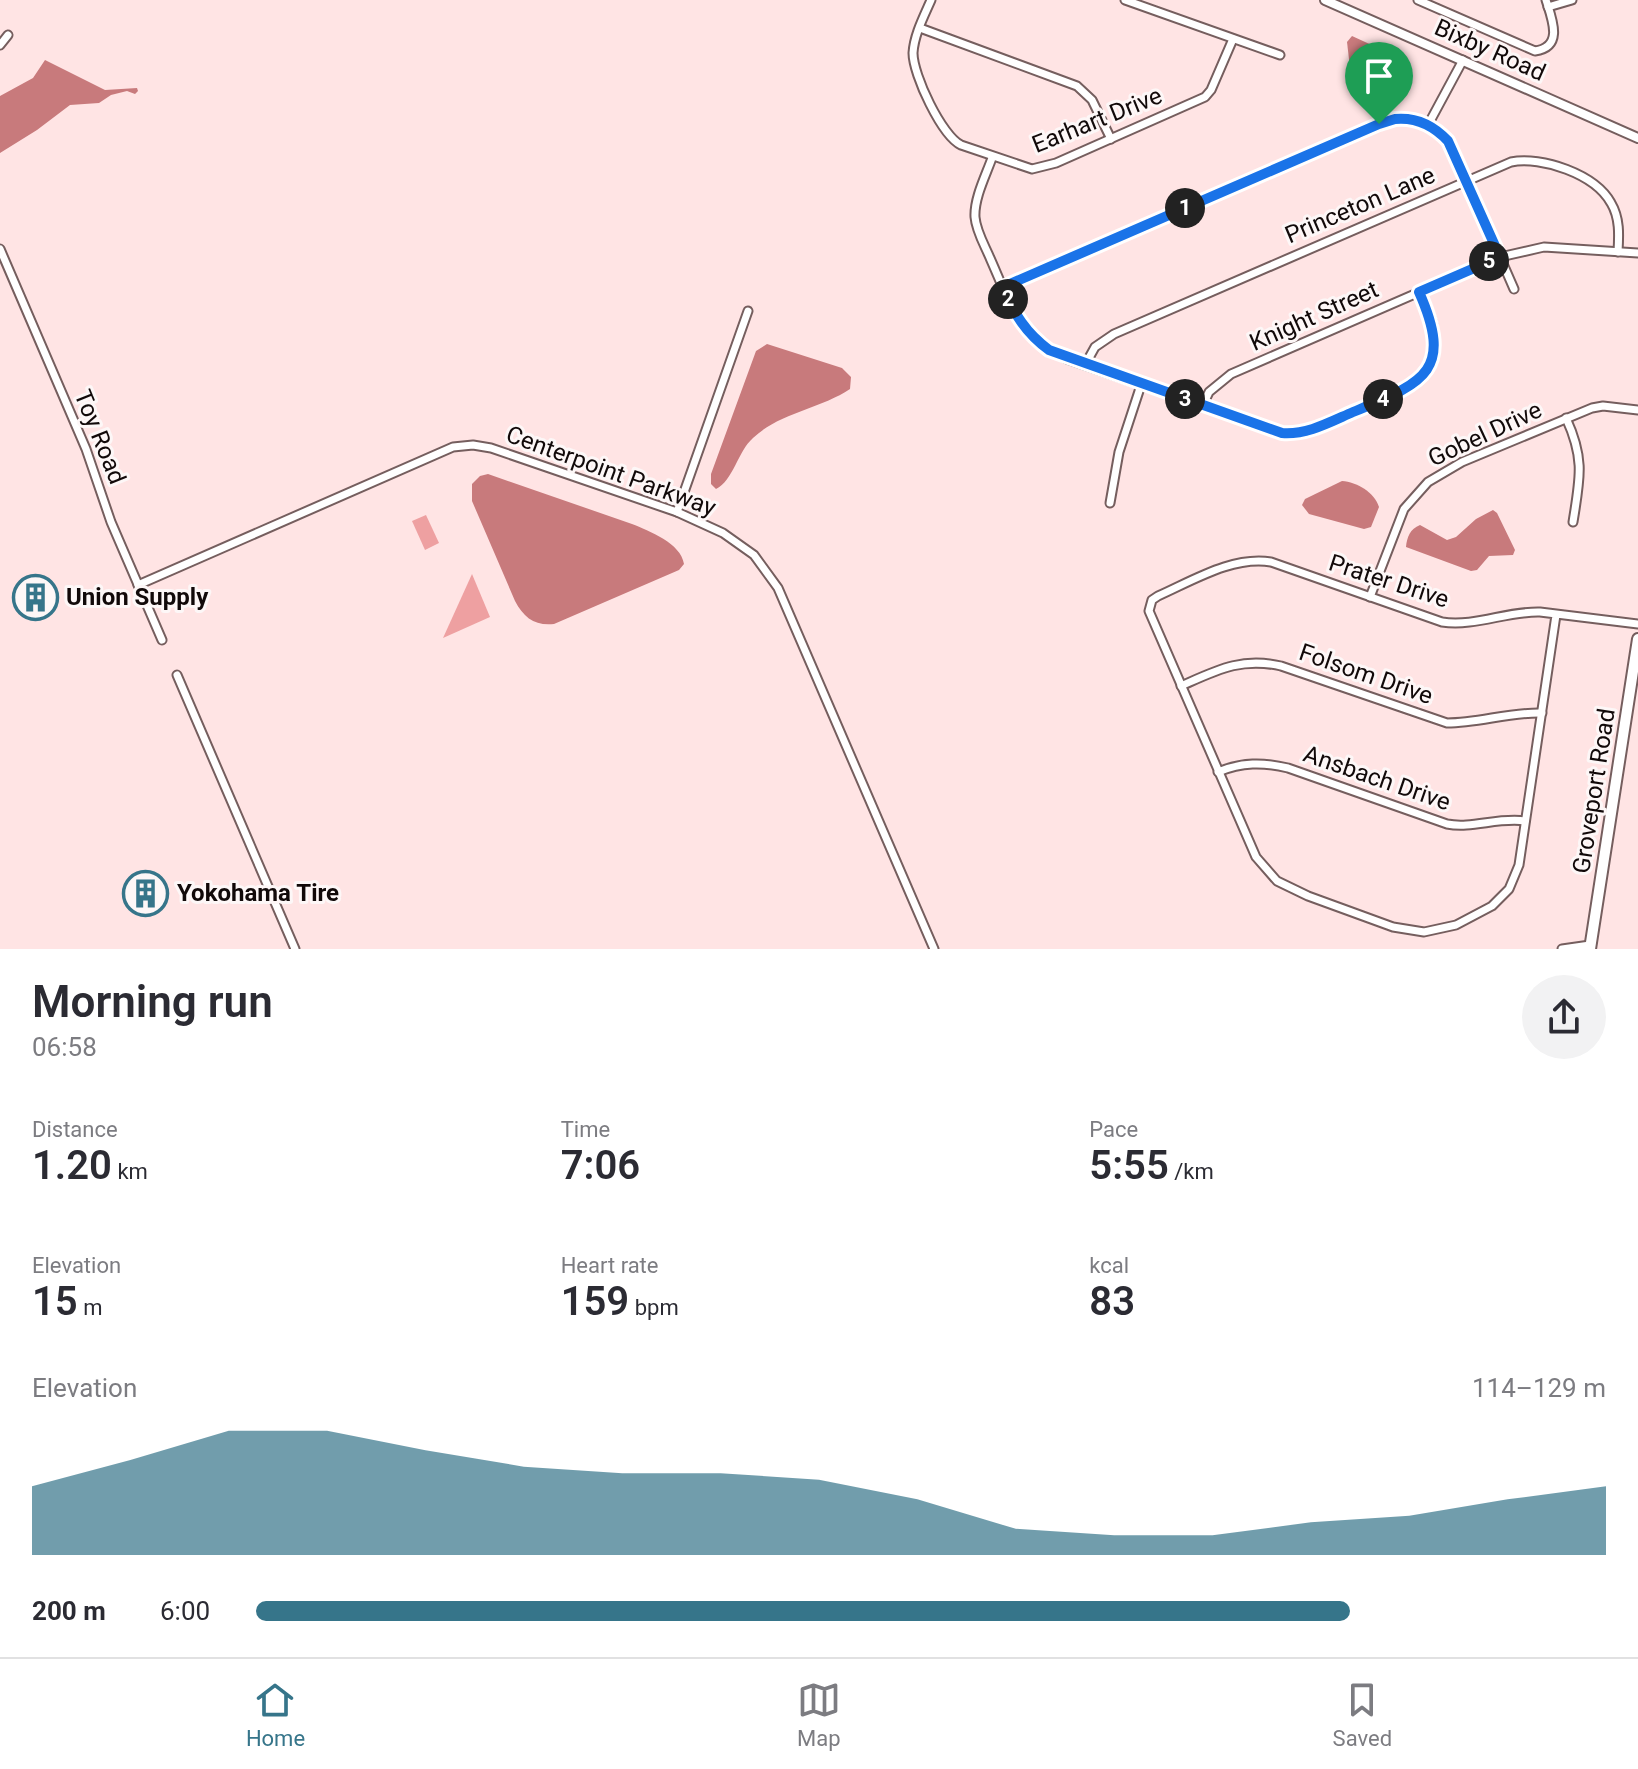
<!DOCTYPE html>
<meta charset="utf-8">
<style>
:root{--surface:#fff;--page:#f2f2f3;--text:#2b2b33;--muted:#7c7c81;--line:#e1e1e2;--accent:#36758a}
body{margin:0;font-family:Roboto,sans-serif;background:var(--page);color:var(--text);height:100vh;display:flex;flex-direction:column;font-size:30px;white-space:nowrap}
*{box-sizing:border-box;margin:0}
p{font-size:26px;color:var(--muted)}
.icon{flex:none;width:44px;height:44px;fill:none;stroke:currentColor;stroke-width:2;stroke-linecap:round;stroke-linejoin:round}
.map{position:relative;height:949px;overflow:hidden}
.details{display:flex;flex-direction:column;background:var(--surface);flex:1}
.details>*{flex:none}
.pin{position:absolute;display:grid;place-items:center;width:68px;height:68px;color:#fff;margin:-82px -34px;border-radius:50% 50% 50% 0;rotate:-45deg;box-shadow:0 0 8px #0007}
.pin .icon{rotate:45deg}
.km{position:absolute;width:40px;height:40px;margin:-20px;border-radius:50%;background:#222;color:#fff;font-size:22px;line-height:40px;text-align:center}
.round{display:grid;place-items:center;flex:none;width:84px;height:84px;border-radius:42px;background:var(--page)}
.overview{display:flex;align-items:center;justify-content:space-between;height:136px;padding:0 32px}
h1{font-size:44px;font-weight:600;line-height:60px}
.figures{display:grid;grid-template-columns:repeat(3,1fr);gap:12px;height:136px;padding:8px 32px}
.figures div{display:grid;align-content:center}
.figures b{font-size:40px;font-weight:600}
.figures small{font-size:22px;font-weight:400}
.figures p{font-size:22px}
.chart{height:224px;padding:16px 32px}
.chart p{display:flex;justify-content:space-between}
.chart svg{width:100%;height:144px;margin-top:8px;fill:var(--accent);opacity:.7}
ul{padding:0 32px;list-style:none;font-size:26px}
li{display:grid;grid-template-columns:128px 96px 1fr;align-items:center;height:60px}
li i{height:20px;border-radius:10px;background:var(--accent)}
.dock{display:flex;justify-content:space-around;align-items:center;height:112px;border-top:2px solid var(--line);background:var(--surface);font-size:22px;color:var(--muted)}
.dock a{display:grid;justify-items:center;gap:4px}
.dock .on{color:var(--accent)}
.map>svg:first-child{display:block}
.green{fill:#eea0a1}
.water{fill:#c87a7c}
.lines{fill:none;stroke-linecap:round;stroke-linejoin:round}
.minor-casing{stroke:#755e5e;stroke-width:11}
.tertiary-casing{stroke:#755e5e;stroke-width:12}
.primary-casing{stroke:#755e5e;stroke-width:14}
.minor{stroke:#fff;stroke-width:7}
.tertiary{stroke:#fff;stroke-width:8}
.primary{stroke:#fff;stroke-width:10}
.route-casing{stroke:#fff;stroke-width:16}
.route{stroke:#1a73e8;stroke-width:10}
.labels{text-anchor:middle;stroke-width:6;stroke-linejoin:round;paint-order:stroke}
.street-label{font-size:24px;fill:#110909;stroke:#fdf7f7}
.poi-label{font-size:24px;font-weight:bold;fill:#110909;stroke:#fdf7f7;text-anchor:start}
</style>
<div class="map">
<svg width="1638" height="949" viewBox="0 0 1638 949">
<rect width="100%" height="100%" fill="#ffe4e4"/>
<!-- green -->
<g class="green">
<path d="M426,515l13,28 -14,7 -13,-29z"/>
<path d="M472,574l18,43 -47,21z"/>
</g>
<!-- water -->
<g class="water">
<path d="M1352,36l46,21 -47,19 -4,-34z"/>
<path d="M45,60l60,30 32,-2 1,3 -3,3 -8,-3 -16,4 -12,8 -29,2 -33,25 -37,23v-57l33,-18z"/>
<path d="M767,344l75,24 9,9 -1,12c-30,20 -71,24 -97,49 -15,13 -20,43 -37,51l-5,-5v-10l45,-123z"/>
<path d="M488,474l144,50c17,7 49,19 52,40l-5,6 -125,54c-19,2 -30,-6 -39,-23l-43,-100v-17l8,-8z"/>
<path d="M1342,481c15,1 32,11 37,26l-8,20 -7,2 -55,-15 -7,-9 3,-6z"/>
<path d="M1493,510l4,3 18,37 -2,5 -24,1 -12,14 -6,1 -65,-24c1,-10 4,-18 14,-22l27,15 9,-3 20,-18z"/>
</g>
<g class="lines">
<defs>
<g id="minor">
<path d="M931,0c-7,16 -17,35 -18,53 0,22 29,83 48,92l71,24 24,-6 149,-66 6,-7 22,-51"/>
<path d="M1125,0l155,55"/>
<path d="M1418,0l117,51c29,-4 17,-32 11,-51"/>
<path d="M1548,7l24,-7"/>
<path d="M920,28l157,58 15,14 19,39"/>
<path d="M0,45l8,-10"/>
<path d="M1428,125l35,-65"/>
<path d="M992,158c-6,17 -18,40 -17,59 1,14 10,29 15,41 20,45 29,79 77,101l205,71 19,4 12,-1c19,-7 38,-16 57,-24 35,-15 81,-30 74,-77 -1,-14 -9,-27 -15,-40"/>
<path d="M0,249l86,200 25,73 51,118"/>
<path d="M1003,287l376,-163c28,-10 55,-2 73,23l62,142"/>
<path d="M1085,365l10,-18 19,-13 397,-172c31,-6 84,12 100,41 9,15 8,32 7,49"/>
<path d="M1203,405l6,-13 22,-18 269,-117 44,-10 94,6"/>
<path d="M1566,418c19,41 14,60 7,104"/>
<path d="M1110,503l9,-51 22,-67"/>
<path d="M677,512l71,-201"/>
<path d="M138,585l315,-138 20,-2 18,3 186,64 46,21 31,22 24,33 156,361"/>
<path d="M1370,597l34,-88 24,-27 34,-20 130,-54 11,-2 35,4"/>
<path d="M1556,615l-37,250 -10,24 -17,17 -36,19 -32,7 -31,-5 -85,-31 -31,-15 -21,-24 -107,-246 3,-11 6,-4c36,-16 74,-40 113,-34l171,60c33,5 65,-11 98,-10l98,12"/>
<path d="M177,675l118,274"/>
<path d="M1181,686c36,-16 60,-29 100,-20l166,57c32,0 62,-11 95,-10"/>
<path d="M1218,772c24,-10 45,-10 70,-4l159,56c25,5 51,-7 78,-3"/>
<path d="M1562,949l28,-4"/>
</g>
<path id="tertiary" d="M1325,0l313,138"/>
<path id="primary" d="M1590,949l48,-310"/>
</defs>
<!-- minor casing -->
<use href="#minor" class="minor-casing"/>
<!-- tertiary casing -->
<use href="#tertiary" class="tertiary-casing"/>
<!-- primary casing -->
<use href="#primary" class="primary-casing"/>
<!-- minor -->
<use href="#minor" class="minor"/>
<!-- tertiary -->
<use href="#tertiary" class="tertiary"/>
<!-- primary -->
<use href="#primary" class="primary"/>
</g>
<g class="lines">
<defs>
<path id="route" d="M1395,119c21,-2 39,7 53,22l52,116 -81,35c36,81 3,91 -66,120 -23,10 -46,23 -71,21l-233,-83c-23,-17 -35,-36 -46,-63l376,-163z"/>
</defs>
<!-- route casing -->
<use href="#route" class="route-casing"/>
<!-- route -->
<use href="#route" class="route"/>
</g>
<!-- icons -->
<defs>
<symbol id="building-ring" viewBox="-11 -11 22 22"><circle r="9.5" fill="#fdf7f7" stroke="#36758a" stroke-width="1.5"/><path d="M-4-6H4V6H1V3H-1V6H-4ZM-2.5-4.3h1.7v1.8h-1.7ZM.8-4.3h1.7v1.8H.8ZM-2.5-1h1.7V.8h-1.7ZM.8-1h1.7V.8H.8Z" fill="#36758a"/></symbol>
</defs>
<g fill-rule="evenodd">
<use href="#building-ring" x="10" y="572" width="51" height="51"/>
<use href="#building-ring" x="120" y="868" width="51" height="51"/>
</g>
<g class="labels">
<!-- street labels -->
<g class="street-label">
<text transform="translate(1490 50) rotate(24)" y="8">Bixby Road</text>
<text transform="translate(1097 120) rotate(-22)" y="8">Earhart Drive</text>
<text transform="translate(1360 205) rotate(-23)" y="8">Princeton Lane</text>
<text transform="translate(1314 316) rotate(-24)" y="8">Knight Street</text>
<text transform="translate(1485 434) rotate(-25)" y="8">Gobel Drive</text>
<text transform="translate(100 437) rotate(68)" y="8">Toy Road</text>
<text transform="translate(611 471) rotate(20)" y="8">Centerpoint Parkway</text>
<text transform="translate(1389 581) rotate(18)" y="8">Prater Drive</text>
<text transform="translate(1366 674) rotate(19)" y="8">Folsom Drive</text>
<text transform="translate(1377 778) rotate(19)" y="8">Ansbach Drive</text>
<text transform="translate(1594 791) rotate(-81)" y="8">Groveport Road</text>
</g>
<!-- poi labels -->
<g class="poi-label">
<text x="66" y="605">Union Supply</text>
<text x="177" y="901">Yokohama Tire</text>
</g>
</g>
</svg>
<div class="pin" style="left:1379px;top:124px;background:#1e9e55"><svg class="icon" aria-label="arrive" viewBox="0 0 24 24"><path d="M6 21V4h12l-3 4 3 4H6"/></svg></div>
<b class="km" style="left:1185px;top:208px">1</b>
<b class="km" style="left:1008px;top:299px">2</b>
<b class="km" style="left:1185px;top:399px">3</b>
<b class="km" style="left:1383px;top:399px">4</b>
<b class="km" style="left:1489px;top:261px">5</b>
</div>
<section class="details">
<div class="overview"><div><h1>Morning run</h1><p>06:58</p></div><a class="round"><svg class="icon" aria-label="share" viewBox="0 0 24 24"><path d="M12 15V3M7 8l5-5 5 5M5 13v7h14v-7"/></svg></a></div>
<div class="figures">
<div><p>Distance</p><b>1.20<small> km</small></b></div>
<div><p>Time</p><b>7:06</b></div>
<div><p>Pace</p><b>5:55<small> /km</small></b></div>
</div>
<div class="figures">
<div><p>Elevation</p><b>15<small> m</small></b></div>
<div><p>Heart rate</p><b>159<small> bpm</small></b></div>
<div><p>kcal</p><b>83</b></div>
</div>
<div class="chart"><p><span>Elevation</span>114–129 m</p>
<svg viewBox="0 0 160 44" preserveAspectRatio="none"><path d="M0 44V23L10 15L20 6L30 6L40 12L50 17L60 19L70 19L80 21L90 27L100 36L110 38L120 38L130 34L140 32L150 27L160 23V44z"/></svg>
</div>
<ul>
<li><b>200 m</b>6:00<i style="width:81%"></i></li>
</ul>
</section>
<nav class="dock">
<a class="on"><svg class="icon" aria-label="home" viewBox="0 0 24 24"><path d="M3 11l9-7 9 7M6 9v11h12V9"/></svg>Home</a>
<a><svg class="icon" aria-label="map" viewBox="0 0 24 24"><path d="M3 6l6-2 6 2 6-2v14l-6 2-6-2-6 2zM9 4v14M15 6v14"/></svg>Map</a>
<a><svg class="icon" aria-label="saved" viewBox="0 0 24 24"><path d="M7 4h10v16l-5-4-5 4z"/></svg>Saved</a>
</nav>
